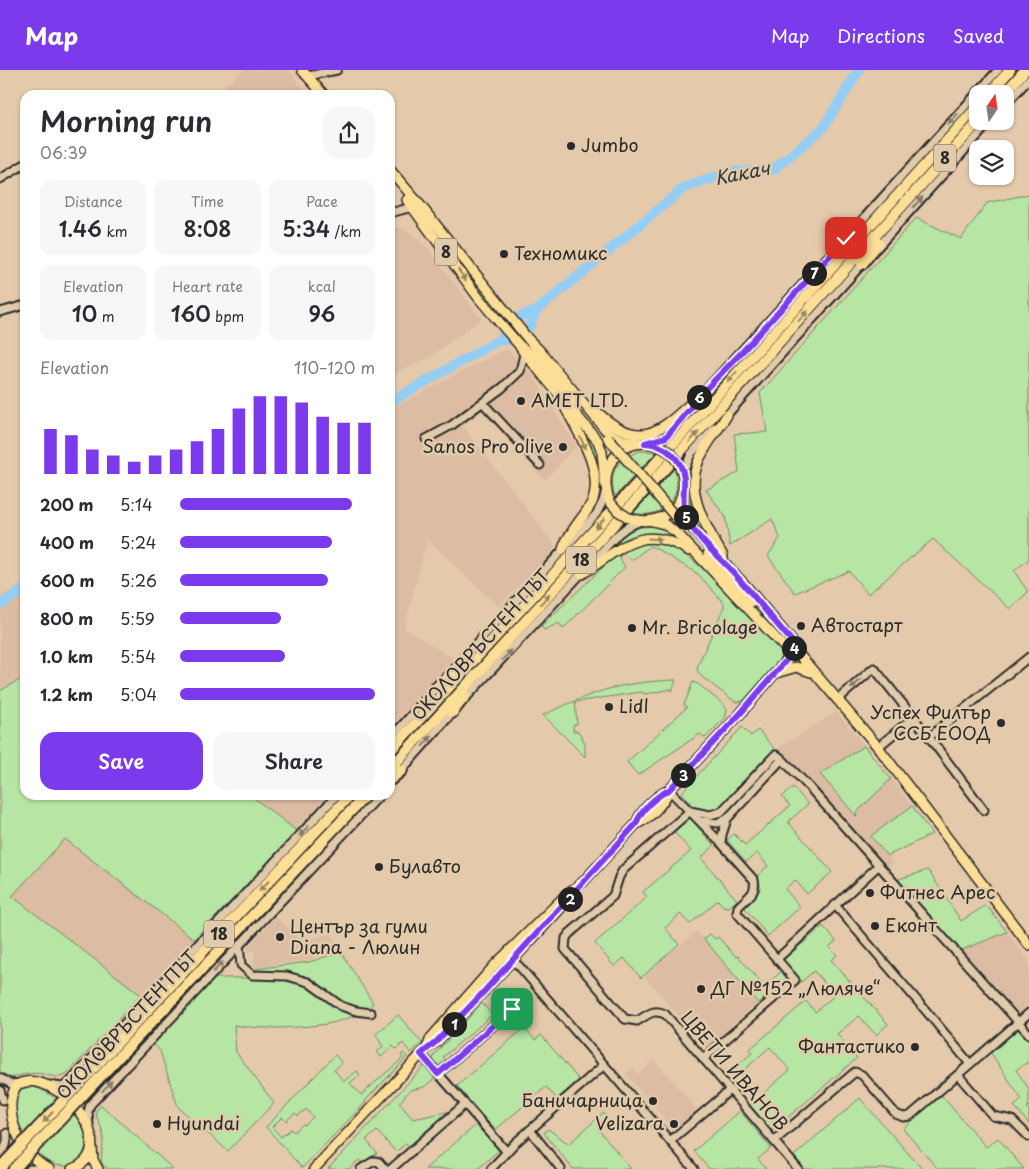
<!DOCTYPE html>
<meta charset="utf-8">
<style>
:root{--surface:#fff;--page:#f7f7f7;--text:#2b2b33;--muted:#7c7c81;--accent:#7c3aed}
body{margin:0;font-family:"Playpen Sans",sans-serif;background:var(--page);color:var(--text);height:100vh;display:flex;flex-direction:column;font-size:19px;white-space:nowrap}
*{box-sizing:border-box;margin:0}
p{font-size:16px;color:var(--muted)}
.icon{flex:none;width:28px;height:28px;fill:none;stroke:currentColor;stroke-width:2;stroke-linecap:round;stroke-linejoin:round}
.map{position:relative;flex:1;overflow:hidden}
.details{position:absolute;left:20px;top:20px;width:375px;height:710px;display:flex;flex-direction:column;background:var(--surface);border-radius:15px;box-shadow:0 1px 4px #0004}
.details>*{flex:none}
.needle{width:32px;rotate:13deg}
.fabs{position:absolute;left:969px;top:15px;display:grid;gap:10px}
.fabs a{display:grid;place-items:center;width:45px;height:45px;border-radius:10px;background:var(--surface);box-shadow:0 1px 4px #0004;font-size:25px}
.pin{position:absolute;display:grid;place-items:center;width:42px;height:42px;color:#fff;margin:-21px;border-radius:10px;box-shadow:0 2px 8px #0006}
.km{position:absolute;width:25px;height:25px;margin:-12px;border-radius:50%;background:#222;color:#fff;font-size:14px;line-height:25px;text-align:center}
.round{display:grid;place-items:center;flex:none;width:52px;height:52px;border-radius:15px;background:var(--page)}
.summary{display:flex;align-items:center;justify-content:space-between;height:85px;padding:0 20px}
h1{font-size:28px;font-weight:600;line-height:38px}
.metrics{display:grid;grid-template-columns:repeat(3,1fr);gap:8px;height:85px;padding:5px 20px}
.metrics div{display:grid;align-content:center;border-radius:12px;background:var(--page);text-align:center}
.metrics b{font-size:21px;font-weight:600}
.metrics small{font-size:14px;font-weight:400}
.metrics p{font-size:14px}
.chart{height:140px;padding:10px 20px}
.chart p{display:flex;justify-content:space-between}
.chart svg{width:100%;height:90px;margin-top:5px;stroke:var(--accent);stroke-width:6}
.cta{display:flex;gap:10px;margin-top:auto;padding:10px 20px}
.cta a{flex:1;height:58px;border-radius:15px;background:var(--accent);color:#fff;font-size:20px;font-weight:600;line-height:58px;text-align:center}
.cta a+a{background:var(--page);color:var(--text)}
ul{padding:0 20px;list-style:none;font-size:16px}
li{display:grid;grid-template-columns:80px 60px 1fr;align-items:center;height:38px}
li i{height:12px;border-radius:6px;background:var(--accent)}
header{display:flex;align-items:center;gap:30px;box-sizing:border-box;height:70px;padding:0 25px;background:var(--accent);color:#fff}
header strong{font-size:24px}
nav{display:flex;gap:28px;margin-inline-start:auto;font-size:18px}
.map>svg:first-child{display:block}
.built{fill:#dcbca3}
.green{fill:#b6e5a4;stroke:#708868;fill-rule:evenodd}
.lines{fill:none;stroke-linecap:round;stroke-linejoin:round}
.river{stroke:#95cef5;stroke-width:10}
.minor-casing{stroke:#2b2b2b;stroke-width:11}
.major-casing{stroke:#2b2b2b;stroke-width:12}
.highway-casing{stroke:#2b2b2b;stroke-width:14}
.minor{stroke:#e1cbab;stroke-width:7}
.major{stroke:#fdde96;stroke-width:9}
.highway{stroke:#fdde96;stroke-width:10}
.major-bridge-casing{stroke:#2b2b2b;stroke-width:12;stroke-linecap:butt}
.highway-bridge-casing{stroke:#2b2b2b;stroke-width:14;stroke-linecap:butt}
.major-bridge{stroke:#fdde96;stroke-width:9}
.highway-bridge{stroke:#fdde96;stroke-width:10}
.oneway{fill:#867b6b}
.oneway2{fill:#948460}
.route-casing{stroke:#fff;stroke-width:10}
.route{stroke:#7c3aed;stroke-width:6}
.poi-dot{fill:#2b2b2b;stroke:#e1cbab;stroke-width:2}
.labels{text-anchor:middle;stroke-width:5;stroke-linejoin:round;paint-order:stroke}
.shield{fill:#e1cbab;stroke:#625b51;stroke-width:1}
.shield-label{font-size:16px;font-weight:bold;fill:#2b2b2b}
.poi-label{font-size:18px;fill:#2b2b2b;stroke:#e1cbab;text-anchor:start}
.street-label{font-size:18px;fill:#2b2b2b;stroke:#e1cbab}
.water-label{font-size:19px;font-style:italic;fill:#363b3f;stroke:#e1cbab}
</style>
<header>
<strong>Map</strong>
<nav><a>Map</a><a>Directions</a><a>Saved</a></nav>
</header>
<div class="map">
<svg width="1029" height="1099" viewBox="0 0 1029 1099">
<rect width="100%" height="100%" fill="#e5c9ab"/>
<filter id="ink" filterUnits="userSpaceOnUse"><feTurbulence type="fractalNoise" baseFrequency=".02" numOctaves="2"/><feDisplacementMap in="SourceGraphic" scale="10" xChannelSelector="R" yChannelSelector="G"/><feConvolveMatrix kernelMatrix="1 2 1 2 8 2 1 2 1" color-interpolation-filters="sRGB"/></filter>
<g filter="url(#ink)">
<!-- built -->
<g class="built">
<path d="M244,0h45l20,25h-94z"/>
<path d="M390,157l14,1 23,19 54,72 -50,37 -41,20z"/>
<path d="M506,279l26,25 44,72 -31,34 -63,-69 -19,15 92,120 -7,11 -50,49 -71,-67 -23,89 48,30 -62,70v-319z"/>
<path d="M25,513v94l-25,14v-94z"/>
<path d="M836,642l32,37 44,57 -41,30 22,27 -7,6 -107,-121z"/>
<path d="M250,725h80l-32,37z"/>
<path d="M65,769l129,100 -53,56 -129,-99z"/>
<path d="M276,847l27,25 28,-9 9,16 -32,11 -55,8 2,-17 -10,-1z"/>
<path d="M697,861l61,72 -30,25 3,4 -22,19 -65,-75z"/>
<path d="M1007,862l22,30v44l-13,11 -57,-66z"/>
<path d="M654,990l44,51 -24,19 -48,-56 7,-6 5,6z"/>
</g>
<!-- green -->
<g class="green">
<path d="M1029,124v365l-15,12 14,21 -18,17 -77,-70 -65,55 -19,-23 -54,22 -27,-37 12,-18 -8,-19 -42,27 -5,-30 -19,-26 33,-18 -5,-38 33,-2 -7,-39 156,-175 45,21 26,-36z"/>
<path d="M457,186l42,54 1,4h-3c-15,-17 -28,-36 -41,-56z"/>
<path d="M574,348l22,25 5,11 -1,46 -3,8 -21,23 22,-41z"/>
<path d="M711,365l-20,46 23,65 -21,-21 -6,-19 3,-46z"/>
<path d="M640,381l17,1 -42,44c-8,-23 3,-38 25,-45z"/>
<path d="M674,399c11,29 -13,51 -41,44z"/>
<path d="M656,456l6,1 21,16 -26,-7 -57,24 21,-26 8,-6z"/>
<path d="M649,473l18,2 18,9 23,19 44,44 28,32 1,6 -2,5 -36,41 -6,1 -3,-1 -32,-24 -5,-7 1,-5 26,-58v-4l-26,-29 -41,-25 -7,-3 -18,14 -9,-6 -4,3 6,10 -62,62 -4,-6 -15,7 -3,-4 75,-71 13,-8z"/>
<path d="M25,607v118h225l48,37 -104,107 -129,-100 -53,57 129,99 -75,80c-10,4 -13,1 -23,-1 -12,-2 -22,1 -33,4l-10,-6v-381z"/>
<path d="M676,610l-4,11 -1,-2 -26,5 -4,-2 -66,10 2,22 -4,1v6h5l7,12v14l-42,-42c16,-7 33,-15 50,-21 27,-10 55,-13 83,-14z"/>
<path d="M693,612l5,2 25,20 4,6 -2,8 -20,20 -5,-4 -62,41 -11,-13 60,-55 -3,-2z"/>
<path d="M742,657l9,9 7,-6 18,20 -9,6 -48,52 -9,3 -16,-3 -12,-16z"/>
<path d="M864,676l27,33 -35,34 1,4 -37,-43z"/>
<path d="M793,717l15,17 -20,18 44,50 -25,22 -12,-14 -10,9 15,18 -32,29 -23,-28c8,-11 21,-15 12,-32l11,-10 -11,-13 -11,9 -19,-22 7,-6 11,11 45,-39 -8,-9z"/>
<path d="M912,736l20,28 -45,22 -16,-20z"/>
<path d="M690,748l24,28 -13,12 36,42 -8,7 -6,-1 -5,-6 -28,24 -10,-10 -15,14 14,16 -38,34 -17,-20 -10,8 -19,-23 52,-46 -4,-5 48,-41 -17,-19z"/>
<path d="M928,800l33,51 25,-16 21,27 -48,19 -63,-71z"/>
<path d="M823,856l13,15 -7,6 8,8 -6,5 57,64 -12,11 -17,-19 -22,18 20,24 -85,73 -22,-26 40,-35 -20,-23 -33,29 -5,-6 20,-17 -2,-4 56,-48 9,11 20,-17 -21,-24 -13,11 -19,-21z"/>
<path d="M710,864l5,5 3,-2 18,20 2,-1 26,30 17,-14 6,6 -29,25 -54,-64z"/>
<path d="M341,882l32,51 -6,8 -17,-4 -18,-10 -23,-18 -54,-8v-2l54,-7z"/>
<path d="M214,908h54l40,6 24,21 9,4 20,5c-11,3 -23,8 -34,10 -26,4 -67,6 -93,1l2,27 38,51 -46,48 -50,-44 -18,-56 -7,-8z"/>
<path d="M482,933l10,12 -49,42 3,4 -7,6 -6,-7 1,-5z"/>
<path d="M398,945l24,28 -11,10 -8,-10 -7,6 -3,-3 -12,11 -4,-5 6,-5 -7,-13z"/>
<path d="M524,958l11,12 6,-5 38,45 -22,19 -11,-12 -51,43 -38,-44z"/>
<path d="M1020,958l9,11v22l-13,9 13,19v17l-2,1 2,3v14l-15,-18 8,-6 -31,-47z"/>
<path d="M403,983l4,4 -42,44 1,1 -64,66 -36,-41 69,-72 7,8 -8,7 10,11 13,-10 3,4 -10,8 11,12 42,-37 -2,-3zM306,1039l7,8 -8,8 -2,-1 -9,8 -3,-3 -10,8 -9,-10 10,-10 4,4 9,-8 3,3z"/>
<path d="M425,995l11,12 -12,10 -14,3 -11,13 14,16 34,-7 -38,34 -3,-3 -10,9 -19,-21 -11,9 11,13 -14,11 -4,-4 -10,9h-21z"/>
<path d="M32,1016c24,8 63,37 52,66 -3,8 -11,14 -20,14 -26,1 -64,-51 -50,-73 5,-4 12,-5 18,-7z"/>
<path d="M941,1025l45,52 12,-9 26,31h-86l-35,-40z"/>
<path d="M860,1028l4,5 58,66h-117l-11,-13z"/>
<path d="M101,1035l72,64h-65l-6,-5c-2,-10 2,-19 1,-29 -1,-9 -7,-15 -7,-24z"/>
<path d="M740,1041l31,37 -13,11 8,10h-57l-15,-18z"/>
<path d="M603,1043l6,6 -11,10 33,40h-58l-29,-36 4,-4 21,15z"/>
<path d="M476,1055l23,25 -20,18v1h-54z"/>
</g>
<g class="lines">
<!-- river -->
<g class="river">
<path d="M501,270c5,-16 18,-25 34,-28l149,-124 45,-16 44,-2 50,-42 36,-58"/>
<path d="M390,332l107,-61 4,-1h9l19,-12 6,-16"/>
<path d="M0,535l25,-16"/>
</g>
<defs>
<g id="minor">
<path d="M308,6l29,-6"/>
<path d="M1005,35l24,-26"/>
<path d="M0,109l25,-15"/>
<path d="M390,143l26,-7"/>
<path d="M856,157l142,-157"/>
<path d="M876,179l115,-128"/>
<path d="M0,242l25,-7"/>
<path d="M698,328l150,-163"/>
<path d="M483,333l57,62"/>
<path d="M724,348l140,-156"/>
<path d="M426,369l26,-14 50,-37 18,-17 4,-17"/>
<path d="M647,373l19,-6 26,-30"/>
<path d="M683,403l8,-19 24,-27"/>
<path d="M454,598l143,-155 6,-12 3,-12"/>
<path d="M837,630l37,-32 55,69 100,-80"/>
<path d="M463,631l155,-167 9,-7 14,-6"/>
<path d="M929,667l55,73"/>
<path d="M390,669l48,-54"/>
<path d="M878,677l36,-30"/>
<path d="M400,702l54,-61"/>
<path d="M669,720l52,53 33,37c3,14 -8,18 -16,27l-1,6 58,67 -92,79"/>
<path d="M701,751l17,2 9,-4"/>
<path d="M721,773l1,-8 5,-16 55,-60"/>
<path d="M835,835l92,107 43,52"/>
<path d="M239,875l2,20 11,10 35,1 21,6 33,24 15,5 15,2"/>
<path d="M510,889l9,7 175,203"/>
<path d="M777,889l101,-93"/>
<path d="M421,984l86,98"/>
<path d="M438,1004l74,-65"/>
<path d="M958,1005l35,41 19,4 17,17"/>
<path d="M0,1008l11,6 10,-1"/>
<path d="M49,1015l13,2 6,-3 269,-289"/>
<path d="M0,1020l3,10"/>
<path d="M89,1055l-1,-13 2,-7 290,-310"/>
<path d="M530,1060l31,39"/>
<path d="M670,1071l60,-51"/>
<path d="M774,1071l81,-69 7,3 34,39 7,3 7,-1 119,-103"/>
<path d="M0,1086c6,-8 8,-14 7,-23"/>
<path d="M30,1099h13"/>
<path d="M361,1099l13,-8 5,1 6,7"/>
<path d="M391,1099l74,-65"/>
<path d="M491,1099l23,-25 90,-79"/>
<path d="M798,1099l-133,-155c-13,-6 -18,2 -28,7l-12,-2 -60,-70 1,-11 3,-4 44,-38 6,-19 4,-7 67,-59 20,4 11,-3 54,-57h2l5,4 27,28 220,247"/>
</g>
<g id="major">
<path d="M302,0l22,25"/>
<path d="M390,100l30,35 108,134 12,12 65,78c10,10 21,13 35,14"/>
<path d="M407,130l71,97 16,19 26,30 15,11 43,47"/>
<path d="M522,280l76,91 4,11 3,31"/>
<path d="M561,329c13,28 43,68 32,101 -5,12 -15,21 -21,32 -4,5 -7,11 -9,17"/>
<path d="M596,341c47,44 66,18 105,-17"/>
<path d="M682,423l4,23 6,12 54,58 45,54 4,10 83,97 151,198"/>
<path d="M610,432c-15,-36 14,-70 51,-55"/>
<path d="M629,448c35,12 67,-19 50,-54"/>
<path d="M652,451l12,3 12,8 109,116 10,2"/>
<path d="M708,484l43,48"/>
<path d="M723,486c-15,-26 -37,-60 -26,-91 6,-18 21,-34 30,-50"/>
<path d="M582,504c38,-24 60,-53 107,-23"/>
<path d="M776,603l20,-6 15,5"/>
<path d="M636,754c14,-5 28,-21 33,-34"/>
<path d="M427,978l4,-10 64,-73 73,-72 15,-11 53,-58c5,-14 20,-28 33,-34l71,-76 55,-64"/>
<path d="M92,1078l1,12 5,9"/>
<path d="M49,1099c-28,-12 -49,-60 -32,-84 37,-21 110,63 55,84"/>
<path d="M314,1099l113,-121 9,-6 19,-20 105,-113"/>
</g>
<g id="highway">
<path d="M989,24l21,-24"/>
<path d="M1004,24l21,-24"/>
<path d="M846,168l16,-12"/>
<path d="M862,194l16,-21"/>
<path d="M436,618l23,-21"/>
<path d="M452,643l13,-17"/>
<path d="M390,681l255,-276 333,-369"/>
<path d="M390,699l280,-306 309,-342"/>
<path d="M390,710l12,-10"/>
<path d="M105,986l245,-261"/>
<path d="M113,993l253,-268"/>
</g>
</defs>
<!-- minor casing -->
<use href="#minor" class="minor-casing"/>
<!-- major casing -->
<use href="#major" class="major-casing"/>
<!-- highway casing -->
<use href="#highway" class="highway-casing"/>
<!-- minor -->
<use href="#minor" class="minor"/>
<!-- major -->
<use href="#major" class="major"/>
<!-- highway -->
<use href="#highway" class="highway"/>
<defs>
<g id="major-bridge">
<path d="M608,368l77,90"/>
<path d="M661,377l10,6 8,11"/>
<path d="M610,432l8,9 11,7"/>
</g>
<g id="highway-bridge">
<path d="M0,1098l105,-112"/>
<path d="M14,1099l99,-106"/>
</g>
</defs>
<!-- major-bridge casing -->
<use href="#major-bridge" class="major-bridge-casing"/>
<!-- highway-bridge casing -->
<use href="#highway-bridge" class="highway-bridge-casing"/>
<!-- major-bridge -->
<use href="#major-bridge" class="major-bridge"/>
<!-- highway-bridge -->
<use href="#highway-bridge" class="highway-bridge"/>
</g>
<!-- one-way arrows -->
<defs><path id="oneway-solid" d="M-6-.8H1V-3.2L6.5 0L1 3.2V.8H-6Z" transform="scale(1.25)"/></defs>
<g class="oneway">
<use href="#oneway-solid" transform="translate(953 49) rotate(132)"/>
<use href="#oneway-solid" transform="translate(918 132) rotate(-48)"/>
<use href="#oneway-solid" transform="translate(507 585) rotate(-47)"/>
<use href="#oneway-solid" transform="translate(856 614) rotate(139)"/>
<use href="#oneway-solid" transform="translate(427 671) rotate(-49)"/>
<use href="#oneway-solid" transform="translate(304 761) rotate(133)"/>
<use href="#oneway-solid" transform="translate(218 897) rotate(-47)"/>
<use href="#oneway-solid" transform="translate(107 1016) rotate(-47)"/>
</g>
<g class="oneway2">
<use href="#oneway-solid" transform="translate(462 205) rotate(55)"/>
<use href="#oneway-solid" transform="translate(803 246) rotate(-48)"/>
<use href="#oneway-solid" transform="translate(732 307) rotate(132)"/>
<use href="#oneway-solid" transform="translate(694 367) rotate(-48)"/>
<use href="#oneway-solid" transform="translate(583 373) rotate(65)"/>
<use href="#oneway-solid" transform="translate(600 453) rotate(133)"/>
<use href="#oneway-solid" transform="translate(655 469) rotate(3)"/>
<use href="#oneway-solid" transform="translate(545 529) rotate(-48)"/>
<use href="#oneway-solid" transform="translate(264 816) rotate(133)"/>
<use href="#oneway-solid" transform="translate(48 1047) rotate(133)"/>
</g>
</g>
<g class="lines" filter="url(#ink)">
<defs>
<path id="route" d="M512,939l-74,65 -17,-20 15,-12 43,-45 157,-173c5,-14 20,-28 33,-34l71,-76 55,-64 -4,-10c-20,-22 -39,-47 -59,-69 -13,-14 -35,-33 -43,-48 -9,-16 -4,-29 -5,-45 -2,-20 -20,-34 -39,-35l21,-6 27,-32 8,-11 41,-42 104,-114"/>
</defs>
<!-- route casing -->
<use href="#route" class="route-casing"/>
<!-- route -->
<use href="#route" class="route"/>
</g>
<!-- markers -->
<g class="poi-dot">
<circle cx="571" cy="76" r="5"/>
<circle cx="504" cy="184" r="5"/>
<circle cx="521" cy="331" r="5"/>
<circle cx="563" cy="377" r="5"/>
<circle cx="801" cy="556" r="5"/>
<circle cx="632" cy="558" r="5"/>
<circle cx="609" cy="637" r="5"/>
<circle cx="1001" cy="653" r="5"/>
<circle cx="379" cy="797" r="5"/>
<circle cx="870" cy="823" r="5"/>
<circle cx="875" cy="856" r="5"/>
<circle cx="280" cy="867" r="5"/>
<circle cx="701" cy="919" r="5"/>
<circle cx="915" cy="977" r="5"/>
<circle cx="653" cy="1031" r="5"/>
<circle cx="157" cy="1054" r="5"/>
<circle cx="674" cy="1054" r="5"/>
</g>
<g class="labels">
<!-- shield labels -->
<g class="shield">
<rect x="934" y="74.5" width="22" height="27" rx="4"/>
<rect x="435" y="168.5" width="22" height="27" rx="4"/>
<rect x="566" y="476.5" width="30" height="27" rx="4"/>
<rect x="204" y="850.5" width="30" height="27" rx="4"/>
</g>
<g class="shield-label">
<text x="945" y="94">8</text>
<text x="446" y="188">8</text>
<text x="581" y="496">18</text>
<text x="219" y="870">18</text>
</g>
<!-- poi labels -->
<g class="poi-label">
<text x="581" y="82">Jumbo</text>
<text x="514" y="190">Техномикс</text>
<text x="531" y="337">AMET LTD.</text>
<text x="553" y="383" text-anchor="end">Sanos Pro olive</text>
<text x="811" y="562">Автостарт</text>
<text x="642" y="564">Mr. Bricolage</text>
<text x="619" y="643">Lidl</text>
<text x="991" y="649" text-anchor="end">Успех Филтър<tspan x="991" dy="21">ССБ ЕООД</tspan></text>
<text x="389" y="803">Булавто</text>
<text x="880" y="829">Фитнес Арес</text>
<text x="885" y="862">Еконт</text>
<text x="290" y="863">Център за гуми<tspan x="290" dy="21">Diana - Люлин</tspan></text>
<text x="711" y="925">ДГ №152 „Люляче“</text>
<text x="905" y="983" text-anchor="end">Фантастико</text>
<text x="643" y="1037" text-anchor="end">Баничарница</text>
<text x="167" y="1060">Hyundai</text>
<text x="664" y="1060" text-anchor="end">Velizara</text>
</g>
<!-- street labels -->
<g class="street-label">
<text transform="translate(481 575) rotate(-48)" y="6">ОКОЛОВРЪСТЕН ПЪТ</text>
<text transform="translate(127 955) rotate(-47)" y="6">ОКОЛОВРЪСТЕН ПЪТ</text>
<text transform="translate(734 1001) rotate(49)" y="6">ЦВЕТИ ИВАНОВ</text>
</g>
<!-- water labels -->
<g class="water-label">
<text transform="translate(742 103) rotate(-11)" y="7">Какач</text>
</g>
</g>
</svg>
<div class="fabs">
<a><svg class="needle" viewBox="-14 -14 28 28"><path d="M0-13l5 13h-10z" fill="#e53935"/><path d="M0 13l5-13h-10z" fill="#7c7c81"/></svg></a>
<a><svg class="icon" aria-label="layers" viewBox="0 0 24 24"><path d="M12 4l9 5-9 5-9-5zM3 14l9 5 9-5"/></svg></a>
</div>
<div class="pin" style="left:512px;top:939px;background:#1e9e55"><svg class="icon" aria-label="arrive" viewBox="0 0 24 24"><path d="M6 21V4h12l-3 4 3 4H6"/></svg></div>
<div class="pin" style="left:846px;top:168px;background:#d93025"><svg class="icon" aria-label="check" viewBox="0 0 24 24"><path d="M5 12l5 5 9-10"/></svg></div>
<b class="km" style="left:454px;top:954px">1</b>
<b class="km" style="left:570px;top:829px">2</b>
<b class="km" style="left:683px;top:705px">3</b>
<b class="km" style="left:794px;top:578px">4</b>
<b class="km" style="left:686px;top:447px">5</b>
<b class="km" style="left:699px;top:327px">6</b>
<b class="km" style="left:814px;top:203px">7</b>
<section class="details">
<div class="summary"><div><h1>Morning run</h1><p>06:39</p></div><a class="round"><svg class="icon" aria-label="share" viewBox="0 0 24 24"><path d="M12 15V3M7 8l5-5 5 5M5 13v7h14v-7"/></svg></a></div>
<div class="metrics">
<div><p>Distance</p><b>1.46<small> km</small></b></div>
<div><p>Time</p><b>8:08</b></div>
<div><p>Pace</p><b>5:34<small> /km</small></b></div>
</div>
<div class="metrics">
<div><p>Elevation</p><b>10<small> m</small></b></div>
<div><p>Heart rate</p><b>160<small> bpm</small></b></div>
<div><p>kcal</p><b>96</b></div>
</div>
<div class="chart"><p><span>Elevation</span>110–120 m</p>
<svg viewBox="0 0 160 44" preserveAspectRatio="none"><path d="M5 44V22M15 44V25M25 44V32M35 44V35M45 44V38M55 44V35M65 44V32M75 44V28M85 44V22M95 44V12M105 44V6M115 44V6M125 44V9M135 44V16M145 44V19M155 44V19"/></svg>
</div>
<ul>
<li><b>200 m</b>5:14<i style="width:88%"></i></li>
<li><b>400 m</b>5:24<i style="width:78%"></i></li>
<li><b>600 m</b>5:26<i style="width:76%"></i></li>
<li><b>800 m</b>5:59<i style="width:52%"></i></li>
<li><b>1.0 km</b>5:54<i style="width:54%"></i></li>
<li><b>1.2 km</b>5:04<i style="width:100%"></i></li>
</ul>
<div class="cta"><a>Save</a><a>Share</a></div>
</section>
</div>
